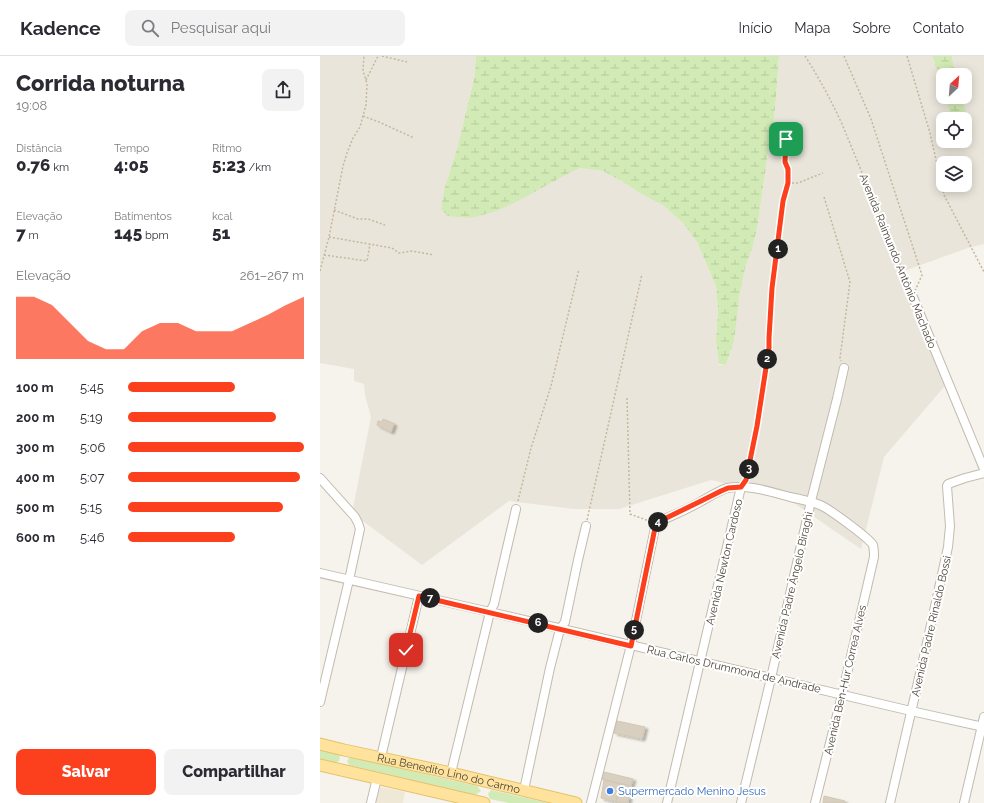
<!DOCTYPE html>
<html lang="pt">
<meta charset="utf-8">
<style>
:root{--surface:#fff;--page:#f2f2f3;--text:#2b2b33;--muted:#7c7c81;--line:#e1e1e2;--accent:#fc3f1d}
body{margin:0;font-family:Raleway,sans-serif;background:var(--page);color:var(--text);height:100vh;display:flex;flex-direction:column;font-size:15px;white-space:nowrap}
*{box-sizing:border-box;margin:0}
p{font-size:13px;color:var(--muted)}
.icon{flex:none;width:22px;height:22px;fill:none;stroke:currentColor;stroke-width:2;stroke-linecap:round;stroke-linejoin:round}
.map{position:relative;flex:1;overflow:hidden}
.side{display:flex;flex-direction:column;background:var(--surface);width:320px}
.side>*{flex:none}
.needle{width:26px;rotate:26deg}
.tools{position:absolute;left:616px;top:12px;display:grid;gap:8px}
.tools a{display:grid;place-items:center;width:36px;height:36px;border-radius:8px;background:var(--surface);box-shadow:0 2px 10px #0003;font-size:20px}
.pin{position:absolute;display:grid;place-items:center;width:34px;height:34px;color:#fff;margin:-17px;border-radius:8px;box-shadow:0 2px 6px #0006}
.km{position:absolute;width:20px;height:20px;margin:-10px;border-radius:50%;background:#222;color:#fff;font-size:11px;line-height:20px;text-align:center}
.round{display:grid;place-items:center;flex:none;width:42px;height:42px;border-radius:8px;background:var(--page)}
.head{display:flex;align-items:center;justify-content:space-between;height:68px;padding:0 16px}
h1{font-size:22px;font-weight:800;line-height:30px}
.stats{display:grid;grid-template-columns:repeat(3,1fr);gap:6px;height:68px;padding:4px 16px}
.stats div{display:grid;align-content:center}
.stats b{font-size:17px;font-weight:800}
.stats small{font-size:11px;font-weight:400}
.stats p{font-size:11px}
.chart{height:112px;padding:8px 16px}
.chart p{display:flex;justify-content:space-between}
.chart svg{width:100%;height:72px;margin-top:4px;fill:var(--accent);opacity:.7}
.button{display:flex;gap:8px;margin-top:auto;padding:8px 16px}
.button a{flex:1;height:46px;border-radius:8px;background:var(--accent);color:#fff;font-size:16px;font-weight:800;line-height:46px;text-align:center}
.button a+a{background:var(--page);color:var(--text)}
ul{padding:0 16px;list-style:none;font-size:13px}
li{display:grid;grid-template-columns:64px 48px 1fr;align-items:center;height:30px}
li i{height:10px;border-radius:5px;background:var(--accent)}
header{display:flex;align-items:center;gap:24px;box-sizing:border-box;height:56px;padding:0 20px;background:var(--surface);border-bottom:1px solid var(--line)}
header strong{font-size:19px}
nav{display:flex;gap:22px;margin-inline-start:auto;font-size:14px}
.search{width:280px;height:36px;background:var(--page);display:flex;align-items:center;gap:10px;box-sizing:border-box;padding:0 14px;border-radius:8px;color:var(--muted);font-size:15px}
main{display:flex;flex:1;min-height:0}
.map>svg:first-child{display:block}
.residential{fill:#eae5da;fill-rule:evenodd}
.education{fill:#efe8d6}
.grass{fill:#d2eab5}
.wetland{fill:url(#wetland-marsh)}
.building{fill:#d8cfc1;stroke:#d3c7b4;filter:url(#shadow)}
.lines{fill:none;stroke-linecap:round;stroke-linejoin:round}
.minor-casing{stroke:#c2bbae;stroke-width:10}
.major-casing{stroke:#e6c16a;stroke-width:13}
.path{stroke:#c4b79f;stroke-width:1.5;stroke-dasharray:2 2;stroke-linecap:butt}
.minor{stroke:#fff;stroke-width:8}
.major{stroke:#ffe39c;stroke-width:11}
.route-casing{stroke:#fff;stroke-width:8}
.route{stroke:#fc3f1d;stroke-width:5}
.shop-dot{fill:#3f7fe0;stroke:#fff;stroke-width:1.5}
.labels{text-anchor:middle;stroke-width:4;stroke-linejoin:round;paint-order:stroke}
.street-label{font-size:11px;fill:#4b4439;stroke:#fff}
.shop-label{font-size:11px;fill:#366cbe;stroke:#fff;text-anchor:start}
</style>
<header>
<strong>Kadence</strong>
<div class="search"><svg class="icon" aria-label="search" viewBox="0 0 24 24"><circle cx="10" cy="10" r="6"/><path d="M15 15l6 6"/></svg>Pesquisar aqui</div>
<nav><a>Início</a><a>Mapa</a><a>Sobre</a><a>Contato</a></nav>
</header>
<main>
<section class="side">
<div class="head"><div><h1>Corrida noturna</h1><p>19:08</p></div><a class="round"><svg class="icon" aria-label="share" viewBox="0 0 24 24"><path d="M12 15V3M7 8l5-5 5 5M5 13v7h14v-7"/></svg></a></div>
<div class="stats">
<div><p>Distância</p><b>0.76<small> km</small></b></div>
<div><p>Tempo</p><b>4:05</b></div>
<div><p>Ritmo</p><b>5:23<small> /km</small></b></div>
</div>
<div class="stats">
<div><p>Elevação</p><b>7<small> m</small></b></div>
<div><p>Batimentos</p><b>145<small> bpm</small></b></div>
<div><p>kcal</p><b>51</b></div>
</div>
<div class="chart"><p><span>Elevação</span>261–267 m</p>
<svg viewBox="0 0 160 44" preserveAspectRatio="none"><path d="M0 44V6L10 6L20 11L30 22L40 33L50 38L60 38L70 27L80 22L90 22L100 27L110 27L120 27L130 22L140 17L150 11L160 6V44z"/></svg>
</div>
<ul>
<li><b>100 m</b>5:45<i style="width:61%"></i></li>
<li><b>200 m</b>5:19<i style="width:84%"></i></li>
<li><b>300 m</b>5:06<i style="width:100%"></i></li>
<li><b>400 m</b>5:07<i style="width:98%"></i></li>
<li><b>500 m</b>5:15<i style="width:88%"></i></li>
<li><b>600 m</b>5:46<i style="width:61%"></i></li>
</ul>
<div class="button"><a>Salvar</a><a>Compartilhar</a></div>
</section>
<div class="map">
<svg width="664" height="747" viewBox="0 0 664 747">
<defs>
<pattern id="wetland-marsh" width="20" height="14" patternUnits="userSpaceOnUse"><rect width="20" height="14" fill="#d2eab5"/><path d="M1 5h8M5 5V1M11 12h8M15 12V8" fill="none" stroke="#b6ca9c"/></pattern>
<filter id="shadow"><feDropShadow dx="3" dy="2" stdDeviation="1" flood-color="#0004"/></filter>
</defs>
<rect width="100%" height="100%" fill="#f6f3ec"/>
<!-- residential -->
<path class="residential" d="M0,0h156l-1,19 -17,70 -14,45 -3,19 117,-30 22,-11 23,3 20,11 20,13 21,11 19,17 14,19 19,44 2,24 -2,31 3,24h7l8,-24 6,-48 5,-25 8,-22 5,-23 10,-71 5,-24 3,-30 3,-42h153l5,13 6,19v9h2l7,22h-9v22h18l1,2 9,2 2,-16 -12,-32h4v-22h-10l-3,-19h32v188l-16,4 -67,24 49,108 -66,77 -23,92 -73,-50 -77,-19 -92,29h-45l-65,-8 -87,64 -70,-52 19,-96 -6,-22 -1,-11 -10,-3v-12l-34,-6zM623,107h22v22h-22z"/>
<!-- education -->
<path class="education" d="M60,731l25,5 -2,11h-27z"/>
<!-- grass -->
<g class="grass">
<path d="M0,693l14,3 6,4 -1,5 -4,2 -15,-4z"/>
<path d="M30,701l127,29 4,5 -6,4 -126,-30 -2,-4z"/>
<path d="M171,734l57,13h-39l-19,-4 -2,-5z"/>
</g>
<!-- wetland -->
<g class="wetland">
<path d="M156,0h303l-3,42 -3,30 -5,24 -10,71 -5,23 -8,22 -5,25 -6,48 -8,24 -7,-1 -3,-23 2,-31 -2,-24 -19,-44 -14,-19 -19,-17 -21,-11 -20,-13 -20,-11 -23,-3 -22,11 -42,23 -22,10 -23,6 -23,-2 -7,-7 3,-19 14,-45 17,-70z"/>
<path d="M612,0h20l3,19h-12v13l-6,-19z"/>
<path d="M625,41h16l12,33 -2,15 -9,-2 -1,-2h4v-22h-13z"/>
</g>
<!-- building -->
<g class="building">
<path d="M63,363l11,5 -3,8 -14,-7 1,-4 4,1z"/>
<path d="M297,665l28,6 -3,12 -28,-6z"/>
<path d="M284,716l29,7 -2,7 -29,-7z"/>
<path d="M284,724l16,4 -4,18 -15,-4z"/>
<path d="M300,728l11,2 -3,17h-12z"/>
<path d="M504,740l21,5 -1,2h-21z"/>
</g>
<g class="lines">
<defs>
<g id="minor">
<path d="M593,241l71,172"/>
<path d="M0,422l35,39 3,6 2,6 -11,51 -29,122"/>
<path d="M0,517l170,39 421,99 73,16"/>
<path d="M61,701l38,-161"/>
<path d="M131,717l39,-161 4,-8 22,-95"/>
<path d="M204,734l26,-122 10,-39 5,-7 13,-62 8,-34"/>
<path d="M51,747l6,-25"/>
<path d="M271,747l40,-158 25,-122c15,-7 30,-13 44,-21 9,-5 18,-11 27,-14 21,-4 44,4 63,9 10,2 20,4 30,8 8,3 49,33 53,40 1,4 1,8 1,12l-32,138 -27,108"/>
<path d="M347,747l74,-316"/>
<path d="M421,747l30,-125 40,-177 26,-102 7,-31"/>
<path d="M570,747l35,-151 23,-105 2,-21 -3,-40 1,-2 17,-6 19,-5"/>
<path d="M644,747l20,-86"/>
</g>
<g id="major">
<path id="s1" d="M0,688l24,6 107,23 125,30"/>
<path d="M0,709l164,38"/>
</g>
</defs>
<!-- minor casing -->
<use href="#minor" class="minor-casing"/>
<!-- major casing -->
<use href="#major" class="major-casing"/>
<!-- path -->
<g class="path">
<path d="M62,0l25,6"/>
<path d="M485,0c14,22 26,44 37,68l69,167"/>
<path d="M524,0l27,63 51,156 -7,16"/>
<path d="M587,0l23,77 14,62 40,77"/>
<path d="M46,24l12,-24"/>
<path d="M43,60l16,6 35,16"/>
<path d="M468,127h10l25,-10"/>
<path d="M504,141l26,85 -10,76 1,3"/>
<path d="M14,154l24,9h10l17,6"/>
<path d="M9,181l63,11 7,5 13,-2 22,4"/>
<path d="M4,199l43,6 3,-17"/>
<path d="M0,215l9,-34 14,-71 4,-13 6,-15 7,-11 6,-22 1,-21 -4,-14 1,-14"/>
<path d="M307,342l3,116 19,7"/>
<path d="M427,424l10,-54 12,-78v-10l4,-50 10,-87 5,-18v-14l-3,-7 2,-23"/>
<path d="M198,445l13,-53 20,-62 28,-117"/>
<path d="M267,464l55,-246"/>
</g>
<!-- minor -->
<use href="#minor" class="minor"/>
<!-- major -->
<use href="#major" class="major"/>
</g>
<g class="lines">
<defs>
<path id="route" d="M86,594l13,-54 212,50 25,-123 43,-21 22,-11 7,-3 13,-1 5,-7 11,-54 12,-78v-10l3,-50 11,-87 5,-18v-14l-3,-7 1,-23"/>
</defs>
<!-- route casing -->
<use href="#route" class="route-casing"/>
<!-- route -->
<use href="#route" class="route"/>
</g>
<!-- markers -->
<circle class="shop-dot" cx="290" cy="735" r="4"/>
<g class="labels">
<!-- street labels -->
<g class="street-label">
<text transform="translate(578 205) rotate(68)" y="4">Avenida Raimundo Antônio Machado</text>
<text transform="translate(404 506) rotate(-77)" y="4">Avenida Newton Cardoso</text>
<text transform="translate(472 529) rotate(-77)" y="4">Avenida Padre Ângelo Biraghi</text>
<text transform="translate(611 570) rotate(-77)" y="4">Avenida Padre Rinaldo Bossi</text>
<text transform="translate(414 613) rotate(13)" y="4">Rua Carlos Drummond de Andrade</text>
<text transform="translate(525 624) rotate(-77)" y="4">Avenida Ben-Hur Correa Alves</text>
<text dy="4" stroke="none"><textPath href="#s1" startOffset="132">Rua Benedito Lino do Carmo</textPath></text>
</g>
<!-- shop labels -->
<g class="shop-label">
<text x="298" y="739">Supermercado Menino Jesus</text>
</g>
</g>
</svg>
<div class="tools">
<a><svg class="needle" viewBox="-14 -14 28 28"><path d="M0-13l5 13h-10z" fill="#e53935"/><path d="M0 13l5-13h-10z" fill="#7c7c81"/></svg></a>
<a><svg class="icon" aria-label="locate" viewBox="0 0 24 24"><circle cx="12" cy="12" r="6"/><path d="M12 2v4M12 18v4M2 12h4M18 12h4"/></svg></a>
<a><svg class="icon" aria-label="layers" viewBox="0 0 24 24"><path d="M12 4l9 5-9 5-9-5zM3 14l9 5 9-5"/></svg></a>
</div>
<div class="pin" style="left:466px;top:83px;background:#1e9e55"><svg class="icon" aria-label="arrive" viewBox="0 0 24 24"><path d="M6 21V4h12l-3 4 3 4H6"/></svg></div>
<div class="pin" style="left:86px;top:594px;background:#d93025"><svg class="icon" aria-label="check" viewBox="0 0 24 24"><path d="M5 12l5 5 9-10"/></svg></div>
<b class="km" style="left:458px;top:193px">1</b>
<b class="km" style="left:447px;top:303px">2</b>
<b class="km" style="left:429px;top:413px">3</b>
<b class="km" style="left:338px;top:466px">4</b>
<b class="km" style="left:314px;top:574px">5</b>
<b class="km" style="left:218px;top:567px">6</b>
<b class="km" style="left:110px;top:542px">7</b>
</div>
</main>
